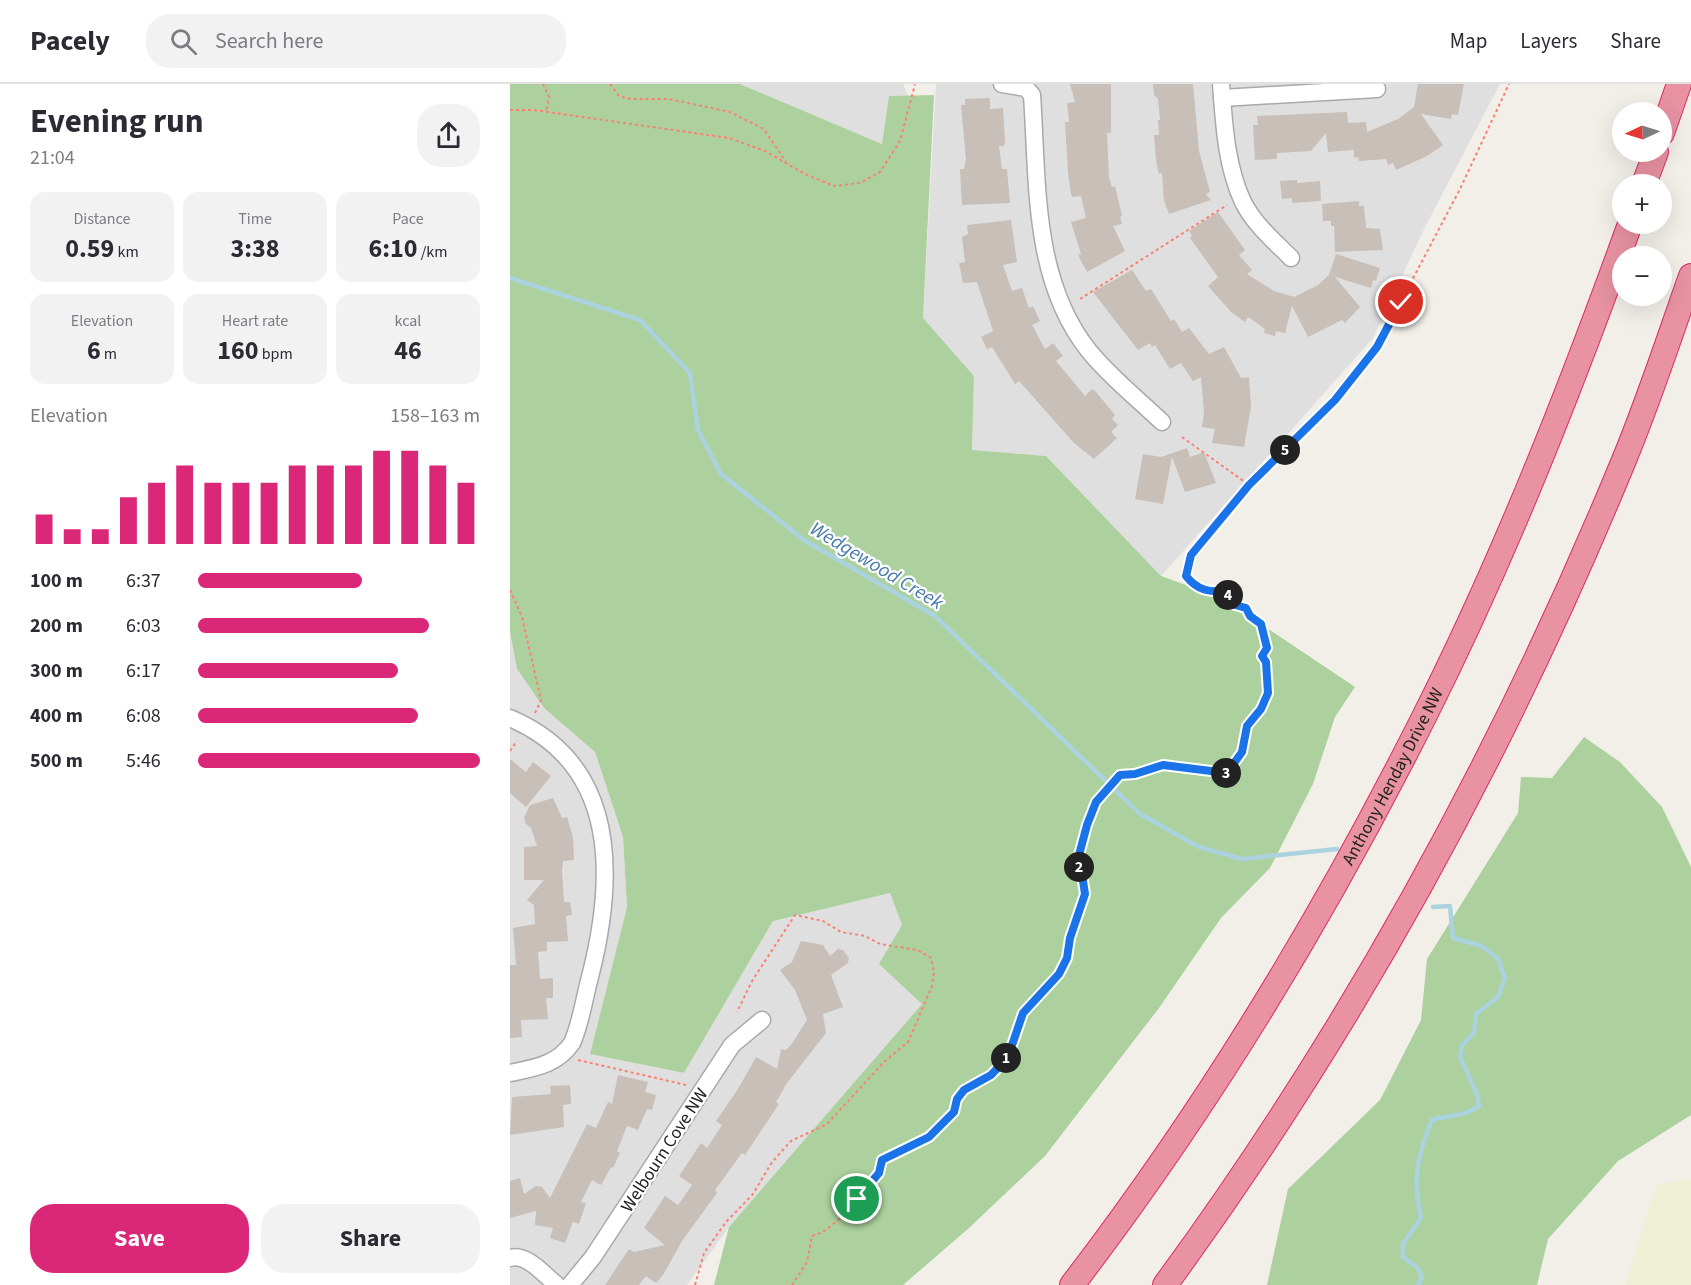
<!DOCTYPE html>
<meta charset="utf-8">
<style>
:root{--surface:#fff;--page:#f2f2f3;--text:#2b2b33;--muted:#7c7c81;--line:#e1e1e2;--accent:#db2777}
body{margin:0;font-family:"Source Sans 3",sans-serif;background:var(--page);color:var(--text);height:100vh;display:flex;flex-direction:column;font-size:22px;white-space:nowrap}
*{box-sizing:border-box;margin:0}
p{font-size:20px;color:var(--muted)}
.icon{flex:none;width:33px;height:33px;fill:none;stroke:currentColor;stroke-width:2;stroke-linecap:round;stroke-linejoin:round}
.map{position:relative;flex:1;overflow:hidden}
.panel{display:flex;flex-direction:column;background:var(--surface);width:510px}
.panel>*{flex:none}
.needle{width:39px;rotate:266deg}
.tools{position:absolute;left:1102px;top:18px;display:grid;gap:12px}
.tools a{display:grid;place-items:center;width:60px;height:60px;border-radius:50%;background:var(--surface);box-shadow:0 6px 24px #0002;font-size:30px}
.pin{position:absolute;display:grid;place-items:center;width:51px;height:51px;color:#fff;margin:-26px;border:3px solid #fff;border-radius:50%;box-shadow:0 2px 6px #0007}
.km{position:absolute;width:30px;height:30px;margin:-15px;border-radius:50%;background:#222;color:#fff;font-size:16px;line-height:30px;text-align:center}
.round{display:grid;place-items:center;flex:none;width:63px;height:63px;border-radius:24px;background:var(--page)}
.overview{display:flex;align-items:center;justify-content:space-between;height:102px;padding:0 30px}
h1{font-size:33px;font-weight:700;line-height:45px}
.figures{display:grid;grid-template-columns:repeat(3,1fr);gap:9px;height:102px;padding:6px 30px}
.figures div{display:grid;align-content:center;border-radius:15px;background:var(--page);text-align:center}
.figures b{font-size:26px;font-weight:700}
.figures small{font-size:16px;font-weight:400}
.figures p{font-size:16px}
.chart{height:168px;padding:12px 30px}
.chart p{display:flex;justify-content:space-between}
.chart svg{width:100%;height:108px;margin-top:6px;stroke:var(--accent);stroke-width:6}
.cta{display:flex;gap:12px;margin-top:auto;padding:12px 30px}
.cta a{flex:1;height:69px;border-radius:24px;background:var(--accent);color:#fff;font-size:24px;font-weight:700;line-height:69px;text-align:center}
.cta a+a{background:var(--page);color:var(--text)}
ul{padding:0 30px;list-style:none;font-size:20px}
li{display:grid;grid-template-columns:96px 72px 1fr;align-items:center;height:45px}
li i{height:15px;border-radius:8px;background:var(--accent)}
header{display:flex;align-items:center;gap:36px;box-sizing:border-box;height:84px;padding:0 30px;background:var(--surface);border-bottom:2px solid var(--line)}
header strong{font-size:28px}
nav{display:flex;gap:33px;margin-inline-start:auto;font-size:21px}
.search{width:420px;height:54px;background:var(--page);display:flex;align-items:center;gap:15px;box-sizing:border-box;padding:0 21px;border-radius:24px;color:var(--muted);font-size:22px}
main{display:flex;flex:1;min-height:0}
.map>svg:first-child{display:block}
.residential{fill:#e0dfdf}
.farmland{fill:#eef0d5}
.forest{fill:#add19e}
.lines{fill:none;stroke-linecap:round;stroke-linejoin:round}
.stream{stroke:#aad3df;stroke-width:4.5}
.building{fill:#c7bfb8}
.minor-casing{stroke:#a9a9a9;stroke-width:19}
.highway-casing{stroke:#dc2a67;stroke-width:26}
.path{stroke:#fa8072;stroke-width:2;stroke-dasharray:3 3;stroke-linecap:butt}
.minor{stroke:#fff;stroke-width:16}
.highway{stroke:#e892a2;stroke-width:24}
.route-casing{stroke:#fff;stroke-width:12}
.route{stroke:#1a73e8;stroke-width:8}
.labels{text-anchor:middle;stroke-width:4.5;stroke-linejoin:round;paint-order:stroke}
.street-label{font-size:18px;fill:#222;stroke:#fff}
.water-label{font-size:20px;font-style:italic;fill:#4a7aab;stroke:#fff}
</style>
<header>
<strong>Pacely</strong>
<div class="search"><svg class="icon" aria-label="search" viewBox="0 0 24 24"><circle cx="10" cy="10" r="6"/><path d="M15 15l6 6"/></svg>Search here</div>
<nav><a>Map</a><a>Layers</a><a>Share</a></nav>
</header>
<main>
<section class="panel">
<div class="overview"><div><h1>Evening run</h1><p>21:04</p></div><a class="round"><svg class="icon" aria-label="share" viewBox="0 0 24 24"><path d="M12 15V3M7 8l5-5 5 5M5 13v7h14v-7"/></svg></a></div>
<div class="figures">
<div><p>Distance</p><b>0.59<small> km</small></b></div>
<div><p>Time</p><b>3:38</b></div>
<div><p>Pace</p><b>6:10<small> /km</small></b></div>
</div>
<div class="figures">
<div><p>Elevation</p><b>6<small> m</small></b></div>
<div><p>Heart rate</p><b>160<small> bpm</small></b></div>
<div><p>kcal</p><b>46</b></div>
</div>
<div class="chart"><p><span>Elevation</span>158–163 m</p>
<svg viewBox="0 0 160 44" preserveAspectRatio="none"><path d="M5 44V32M15 44V38M25 44V38M35 44V25M45 44V19M55 44V12M65 44V19M75 44V19M85 44V19M95 44V12M105 44V12M115 44V12M125 44V6M135 44V6M145 44V12M155 44V19"/></svg>
</div>
<ul>
<li><b>100 m</b>6:37<i style="width:58%"></i></li>
<li><b>200 m</b>6:03<i style="width:82%"></i></li>
<li><b>300 m</b>6:17<i style="width:71%"></i></li>
<li><b>400 m</b>6:08<i style="width:78%"></i></li>
<li><b>500 m</b>5:46<i style="width:100%"></i></li>
</ul>
<div class="cta"><a>Save</a><a>Share</a></div>
</section>
<div class="map">
<svg width="1181" height="1201" viewBox="0 0 1181 1201">
<rect width="100%" height="100%" fill="#f2efe9"/>
<!-- residential -->
<g class="residential">
<path d="M230,0h163l5,12 -19,1 -7,47z"/>
<path d="M426,0h564l-75,143 -52,111 -212,238 -115,-120 -74,-6 2,-74 -51,-58z"/>
<path d="M0,549l7,36 27,39 51,44 28,85 4,70 -37,147 94,19 89,-153 117,-27 12,32 20,79 -193,223 -42,58h-177z"/>
</g>
<!-- farmland -->
<path class="farmland" d="M1181,1095v106h-66l32,-101z"/>
<!-- forest -->
<g class="forest">
<path d="M0,0h230l142,60 7,-48 45,-1 -11,223 51,58 -2,74 74,6 115,120 61,22 133,89 -20,30 -22,67 -43,84 -49,50 -62,90 -114,148 -76,72 -66,57h-189l15,-58 193,-223 -43,-40 23,-39 -12,-32 -117,28 -89,152 -94,-19 37,-147 -4,-70 -28,-85 -51,-44 -27,-39 -7,-36z"/>
<path d="M1074,653l36,25 42,45 29,60v248l-73,46 -70,78 -11,46h-270l21,-96 92,-89 41,-80 6,-61 91,-146 3,-36 31,1z"/>
</g>
<g class="lines">
<!-- stream -->
<g class="stream">
<path d="M0,194l130,42 50,53 8,57 23,44 83,66 131,76 205,198 59,33 43,12 95,-10"/>
<path d="M908,1201l4,-7 -4,-10 -15,-11v-13l18,-26c-9,-39 -4,-61 11,-98 16,-5 34,-4 47,-14l-2,-12 -17,-37 2,-12 12,-12 2,-19 22,-17 7,-19 -7,-19 -16,-13 -29,-8 -3,-32 -17,1"/>
</g>
</g>
<!-- building -->
<g class="building">
<path d="M560,0h41v49h-4l2,45 3,9 3,-1 7,30 -2,1 2,7 -9,2 12,25 -38,21 -9,-17 3,-1 -10,-32 15,-4 -5,-22 -8,1 -2,-3 -3,-21 -3,-51h4l-2,-19 8,-1z"/>
<path d="M643,0h40l6,67 11,41 -4,2 5,6 -42,14 -5,-13 -2,-28 -3,1 -3,-14 -2,-25h5l-1,-15h2l-2,-21 -4,-4z"/>
<path d="M908,0h46l-6,31 -6,-1 -1,5 -30,-5 22,31 -16,11 -31,14 -3,-7 -5,2 -2,-6 -27,2 -1,-4 -4,1v-8l-26,2 -2,-19 -15,18 -34,2v6l-22,1 -2,-35h5l-1,-9 90,-4 1,11 18,-1 1,10 31,-13 16,-12z"/>
<path d="M480,14v11l13,-1 2,33 -1,5h-5l3,23h5l3,34 -48,2 -2,-36h4l2,-9 -5,-55h4v-6z"/>
<path d="M787,96v3l23,-2 1,20 -29,2v-5l-10,1 -2,-18z"/>
<path d="M849,117v5h5l2,22 14,1 3,21 -48,2 -1,-26h-3v-5h-8l-1,-17z"/>
<path d="M708,128l27,38 -6,5 13,15 -5,4 27,17 20,6 24,-12 11,-10 7,-21 44,14 -4,13 -3,-1 -2,8 -36,-11 25,30 -15,16 -3,-3 -34,17 -16,-31 -7,27 -9,-2 -1,5 -11,-3 1,-4 -17,-12 -3,5 -14,-10 -23,-26 10,-9 -28,-39 2,-2 -3,-5z"/>
<path d="M501,136l6,42 -14,3 9,26 10,-3 7,20 4,-2 7,15 -8,4 13,24 8,-6 10,13 -7,5 29,35 7,-7 4,3 19,23 -3,4 6,6 -7,7 6,6 -23,21 -20,-16 -55,-62 -4,3 -23,-37 -5,2 -6,-12 12,-6 -16,-49 -14,1 -4,-20 6,-1 -3,-25 6,-3 -1,-9z"/>
<path d="M622,186l14,21 5,-2 20,32 3,-2 8,13 7,-4 20,26 15,-7 17,31 8,-1 2,30 -7,40 -32,-4 3,-14 -13,-2 2,-15 -3,-35 -8,4 -12,-18 -11,6 -15,-24 -3,2 -2,-4 -12,7 -45,-58z"/>
<path d="M677,364l3,9 14,-5 12,31 -31,9 -13,-35 -9,47 -28,-5 8,-45 18,3z"/>
<path d="M0,675l16,13 7,-10 18,14 -25,31 -16,-14z"/>
<path d="M43,714l9,20 5,-1 6,20 1,23 -11,1 -1,10 2,31h6l2,13 -6,1 2,25 -21,1v9l-9,1 2,27 13,-1v20h-7l2,21 -27,1 1,17 -12,1v-73h6l-3,-37 22,-4 -1,-19 -7,-5 17,-20h-20v-33l13,-1 -6,-18 -5,-4 -2,-6 6,-13z"/>
<path d="M291,857l22,4 7,11 8,-7 5,1 6,8 -1,5 -17,12 12,32 -20,7 3,19 -39,50 -11,19 3,2 -34,51 -3,-2 -27,37 2,3 -35,48 -19,34 -7,8 -10,-7 -7,9h-34l24,-36 5,3 31,-7 -21,-17 21,-32 13,9 14,-20 -13,-9 22,-33 6,5 15,-23 -6,-4 22,-32 18,-32 21,12 4,-20 5,1 5,-5 16,-25 -12,-30 -15,-20 12,-8z"/>
<path d="M108,991l30,7 -3,10 11,3 -4,15 -5,-1 -9,21 -11,-4 -10,25 3,2 -7,15 -2,-1 -10,18 -9,-5 -11,22 5,1 -7,21 -6,-2 -8,21 -15,-5 3,-10 -18,-3 1,-14 -26,7v-37l10,-3 4,16 12,-8 6,1 8,11 37,-74 9,4 12,-26 4,2z"/>
<path d="M60,1001l1,19 -8,1 1,22 -54,8 2,-38 39,-3 -1,-8z"/>
</g>
<g class="lines">
<defs>
<g id="minor">
<path d="M492,0l24,4 6,7c6,86 0,185 57,256 21,26 49,48 73,71"/>
<path d="M711,0c3,39 5,82 22,118 11,22 31,39 48,56"/>
<path d="M712,14l155,-9"/>
<path d="M0,634c110,47 105,161 80,259 -6,22 -9,46 -18,66 -15,22 -38,25 -62,30"/>
<path d="M0,1174c17,-5 34,17 47,27"/>
<path d="M60,1201l23,-28 139,-212 30,-25"/>
</g>
<g id="highway">
<path d="M1152,49l17,-49"/>
<path d="M1134,100l12,-32"/>
<path id="s1" d="M562,1201c136,-177 253,-371 353,-570 80,-159 145,-325 205,-491"/>
<path d="M655,1201c187,-255 339,-533 459,-825 25,-60 45,-122 67,-184"/>
</g>
</defs>
<!-- minor casing -->
<use href="#minor" class="minor-casing"/>
<!-- highway casing -->
<use href="#highway" class="highway-casing"/>
<!-- path -->
<g class="path">
<path d="M33,0l6,13 -3,15"/>
<path d="M100,0l9,12 11,3h39l61,13 34,17 22,33"/>
<path d="M0,26h24l195,28 36,13 40,23 29,12 26,-3 20,-11 20,-31 15,-57"/>
<path d="M570,215l147,-94"/>
<path d="M672,353l67,48"/>
<path d="M0,506l12,27 19,83 -6,13"/>
<path d="M0,667l7,-10"/>
<path d="M68,976l108,25"/>
<path d="M185,1201l9,-32 22,-31 27,-28 19,-32 19,-21 36,-17 57,-62 24,-20 24,-56 2,-14 -3,-14 -14,-8 -37,-6 -15,-8 -24,-4 -18,-11 -28,-6 -43,66 -15,31"/>
<path d="M282,1201l15,-23 5,-26 11,-4 18,-14 38,-45 3,-13 11,-7 24,-8 12,-8 25,-25 3,-13 7,-9 27,-15 16,-18 16,-44 36,-39 8,-16 3,-20 15,-44 -6,-39 8,-30 9,-22 24,-28 15,-1 28,-9 64,8c9,-11 21,-24 16,-38 10,-23 26,-28 24,-56 -1,-9 -1,-16 -5,-23l5,-9 -6,-23 -11,-8 -4,-8 -14,-4 -5,-13c-18,1 -29,0 -41,-15l5,-21 58,-70 86,-85 42,-53 83,-158 49,-105"/>
</g>
<!-- minor -->
<use href="#minor" class="minor"/>
<!-- highway -->
<use href="#highway" class="highway"/>
</g>
<g class="lines">
<defs>
<path id="route" d="M347,1115l22,-26 3,-13 47,-23 25,-25 3,-13 7,-9 27,-15 17,-18 15,-44 36,-39 8,-16 3,-20 15,-44 -6,-39 8,-30 9,-23 24,-27 15,-1 28,-9 64,8 15,-21 5,-26 14,-17 7,-16 -2,-31 -4,-6 5,-8 -6,-24 -11,-8 -4,-8 -14,-4 -5,-13c-18,1 -29,0 -41,-15l5,-21 58,-70 86,-85 42,-53 24,-45"/>
</defs>
<!-- route casing -->
<use href="#route" class="route-casing"/>
<!-- route -->
<use href="#route" class="route"/>
</g>
<g class="labels">
<!-- street labels -->
<g class="street-label">
<text dy="6" stroke="none"><textPath href="#s1" startOffset="602">Anthony Henday Drive NW</textPath></text>
<text transform="translate(154 1066) rotate(-57)" y="6">Welbourn Cove NW</text>
</g>
<!-- water labels -->
<g class="water-label">
<text transform="translate(367 481) rotate(31)" y="7">Wedgewood Creek</text>
</g>
</g>
</svg>
<div class="tools">
<a><svg class="needle" viewBox="-14 -14 28 28"><path d="M0-13l5 13h-10z" fill="#e53935"/><path d="M0 13l5-13h-10z" fill="#7c7c81"/></svg></a>
<a>+</a>
<a>−</a>
</div>
<div class="pin" style="left:347px;top:1115px;background:#1e9e55"><svg class="icon" aria-label="arrive" viewBox="0 0 24 24"><path d="M6 21V4h12l-3 4 3 4H6"/></svg></div>
<div class="pin" style="left:891px;top:218px;background:#d93025"><svg class="icon" aria-label="check" viewBox="0 0 24 24"><path d="M5 12l5 5 9-10"/></svg></div>
<b class="km" style="left:496px;top:974px">1</b>
<b class="km" style="left:569px;top:783px">2</b>
<b class="km" style="left:716px;top:689px">3</b>
<b class="km" style="left:718px;top:511px">4</b>
<b class="km" style="left:775px;top:366px">5</b>
</div>
</main>
